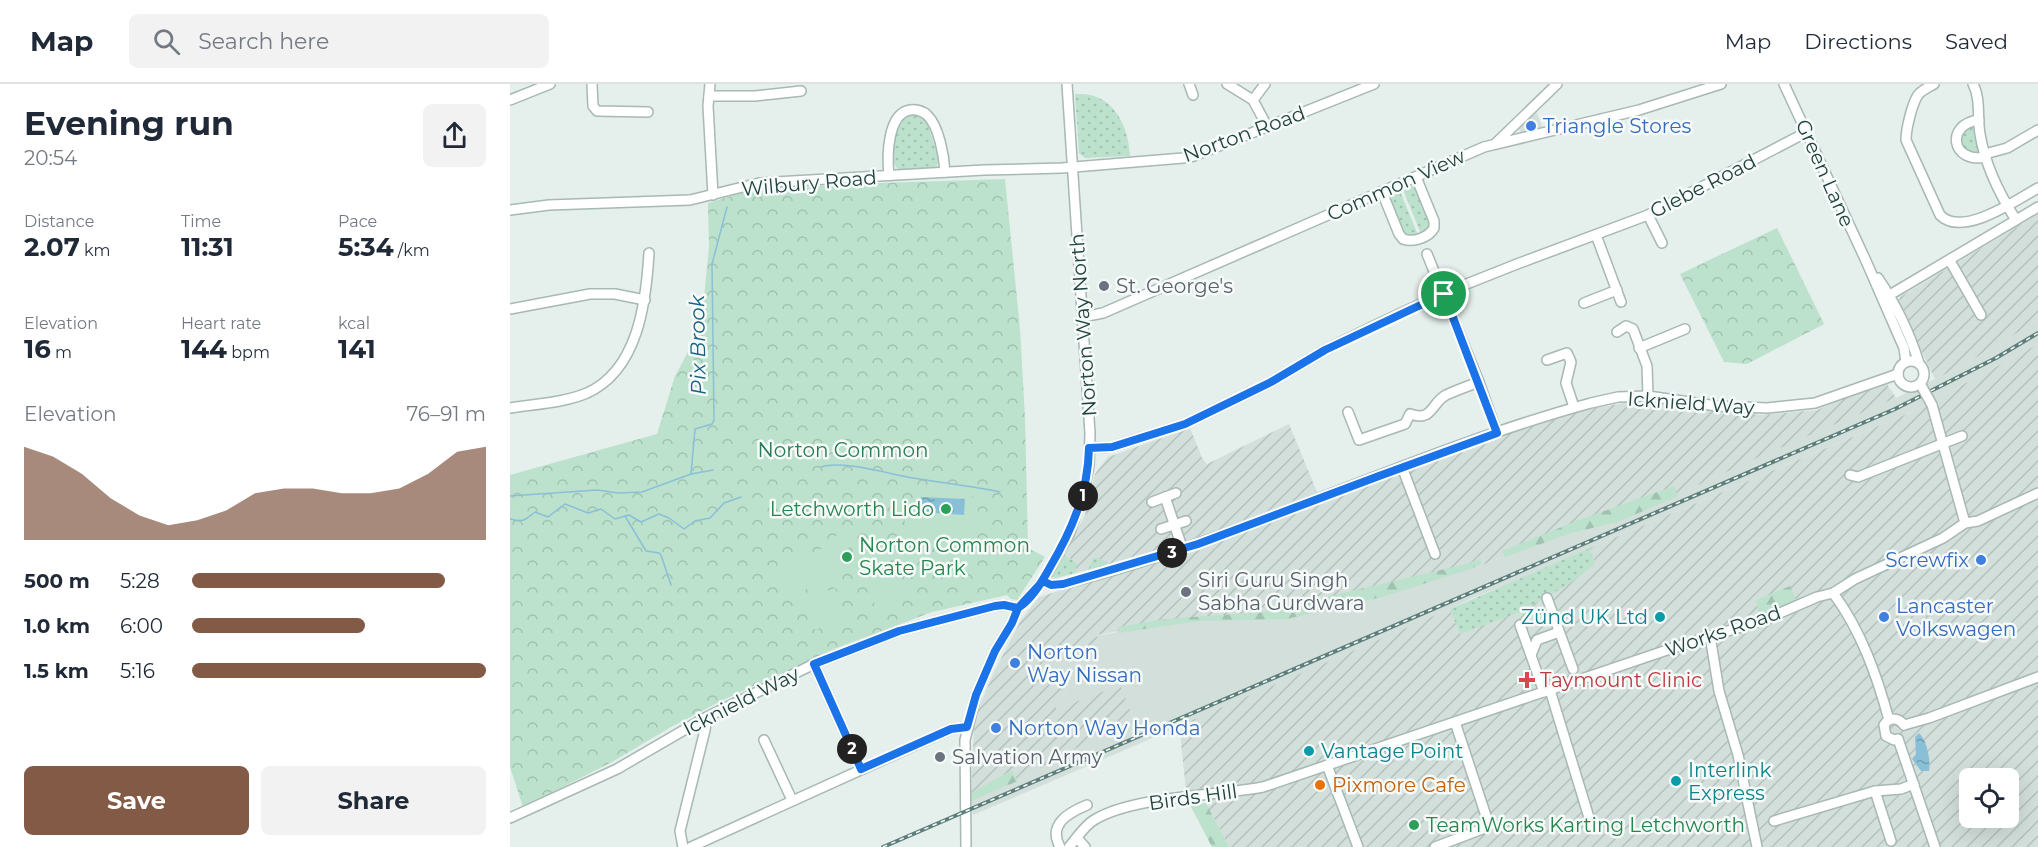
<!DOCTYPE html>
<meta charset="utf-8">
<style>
:root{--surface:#fff;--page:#f2f2f3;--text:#1f2937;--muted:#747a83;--line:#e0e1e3;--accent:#825a45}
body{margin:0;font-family:Montserrat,sans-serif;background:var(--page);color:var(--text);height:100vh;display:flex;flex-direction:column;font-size:22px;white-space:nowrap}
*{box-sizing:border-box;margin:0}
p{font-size:20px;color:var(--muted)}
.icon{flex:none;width:33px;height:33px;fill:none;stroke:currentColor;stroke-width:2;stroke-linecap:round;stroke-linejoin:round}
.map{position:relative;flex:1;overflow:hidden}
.side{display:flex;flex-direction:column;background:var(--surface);width:510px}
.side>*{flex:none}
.fabs{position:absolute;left:1449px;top:684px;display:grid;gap:12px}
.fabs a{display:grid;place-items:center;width:60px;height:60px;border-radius:9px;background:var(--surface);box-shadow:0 6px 24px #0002;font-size:30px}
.pin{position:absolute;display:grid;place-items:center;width:51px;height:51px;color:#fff;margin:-26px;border:3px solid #fff;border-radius:50%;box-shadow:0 2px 6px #0007}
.km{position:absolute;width:30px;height:30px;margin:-15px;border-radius:50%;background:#222;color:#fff;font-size:16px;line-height:30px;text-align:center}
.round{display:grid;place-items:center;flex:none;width:63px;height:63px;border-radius:9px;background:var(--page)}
.overview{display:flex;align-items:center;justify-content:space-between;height:102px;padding:0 24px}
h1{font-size:33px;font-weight:700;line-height:45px}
.metrics{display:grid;grid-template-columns:repeat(3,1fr);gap:9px;height:102px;padding:6px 24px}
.metrics div{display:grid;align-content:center}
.metrics b{font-size:26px;font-weight:700}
.metrics small{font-size:16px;font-weight:400}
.metrics p{font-size:16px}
.chart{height:168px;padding:12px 24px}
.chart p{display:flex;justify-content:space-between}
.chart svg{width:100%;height:108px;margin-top:6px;fill:var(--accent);opacity:.7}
.cta{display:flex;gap:12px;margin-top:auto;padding:12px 24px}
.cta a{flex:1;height:69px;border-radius:9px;background:var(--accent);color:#fff;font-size:24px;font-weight:700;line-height:69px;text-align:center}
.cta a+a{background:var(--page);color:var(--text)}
ul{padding:0 24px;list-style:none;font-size:20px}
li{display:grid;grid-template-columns:96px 72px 1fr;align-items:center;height:45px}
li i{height:15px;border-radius:8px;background:var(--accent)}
header{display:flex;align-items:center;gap:36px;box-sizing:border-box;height:84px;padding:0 30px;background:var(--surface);border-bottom:2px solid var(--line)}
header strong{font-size:28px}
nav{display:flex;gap:33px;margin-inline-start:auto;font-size:21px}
.search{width:420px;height:54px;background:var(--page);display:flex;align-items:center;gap:15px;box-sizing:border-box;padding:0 21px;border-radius:9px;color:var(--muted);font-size:22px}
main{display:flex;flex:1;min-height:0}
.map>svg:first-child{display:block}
.built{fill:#d3dfdb}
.industrial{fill:url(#industrial-furrows);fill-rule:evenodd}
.grass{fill:url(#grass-dots)}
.forest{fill:url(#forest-firs)}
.park{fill:url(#park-crowns)}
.garden{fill:#bce1cc}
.water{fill:url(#water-ripples)}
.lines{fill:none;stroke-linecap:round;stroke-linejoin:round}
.stream{stroke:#8ac0d7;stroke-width:1.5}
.minor-casing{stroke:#a7b8b5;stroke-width:12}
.minor{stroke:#fff;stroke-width:9}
.rail-casing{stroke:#5d7e7a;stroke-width:4}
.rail{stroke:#f6fbf9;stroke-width:1.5;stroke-dasharray:4.5;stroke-linecap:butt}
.minor-bridge-casing{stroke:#a7b8b5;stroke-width:12;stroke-linecap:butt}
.minor-bridge{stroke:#fff;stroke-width:9}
.route-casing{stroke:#fff;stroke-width:12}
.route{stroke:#1a73e8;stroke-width:8}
.shop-dot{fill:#3f7fe0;stroke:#f6fbf9;stroke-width:2}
.worship-dot{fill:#6b7280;stroke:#f6fbf9;stroke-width:2}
.leisure-dot{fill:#2e9e5b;stroke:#f6fbf9;stroke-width:2}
.culture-dot{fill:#0f9aa8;stroke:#f6fbf9;stroke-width:2}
.health-dot{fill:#e0444e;stroke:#f6fbf9;stroke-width:2}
.food-dot{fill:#e8710a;stroke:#f6fbf9;stroke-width:2}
.labels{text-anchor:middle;stroke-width:5;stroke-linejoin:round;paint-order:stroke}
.shop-label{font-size:20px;fill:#366cbe;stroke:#f6fbf9;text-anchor:start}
.street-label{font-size:20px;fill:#22433f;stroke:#f6fbf9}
.worship-label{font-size:20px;fill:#5b616d;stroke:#f6fbf9;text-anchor:start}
.park-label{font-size:20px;fill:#297d56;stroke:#f6fbf9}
.leisure-label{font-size:20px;fill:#27864d;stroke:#f6fbf9;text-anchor:start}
.culture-label{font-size:20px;fill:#0d838f;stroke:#f6fbf9;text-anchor:start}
.health-label{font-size:20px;fill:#be3a42;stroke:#f6fbf9;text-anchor:start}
.food-label{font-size:20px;fill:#c56008;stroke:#f6fbf9;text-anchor:start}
.water-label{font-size:21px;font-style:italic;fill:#176284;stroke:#f6fbf9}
</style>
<header>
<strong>Map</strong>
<div class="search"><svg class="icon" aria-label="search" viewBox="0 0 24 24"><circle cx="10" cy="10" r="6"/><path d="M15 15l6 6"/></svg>Search here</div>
<nav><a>Map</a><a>Directions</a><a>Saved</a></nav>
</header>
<main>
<section class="side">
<div class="overview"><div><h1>Evening run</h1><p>20:54</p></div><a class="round"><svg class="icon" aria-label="share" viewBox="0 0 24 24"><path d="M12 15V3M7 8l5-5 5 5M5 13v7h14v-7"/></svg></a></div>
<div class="metrics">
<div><p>Distance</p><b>2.07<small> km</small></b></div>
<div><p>Time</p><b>11:31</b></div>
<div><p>Pace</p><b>5:34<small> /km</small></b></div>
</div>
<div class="metrics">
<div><p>Elevation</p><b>16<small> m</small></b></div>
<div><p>Heart rate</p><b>144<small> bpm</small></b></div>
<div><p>kcal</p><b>141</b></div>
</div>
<div class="chart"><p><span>Elevation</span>76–91 m</p>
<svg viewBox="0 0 160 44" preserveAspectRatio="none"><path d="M0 44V6L10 10L20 17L30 27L40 34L50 38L60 36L70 32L80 25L90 23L100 23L110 25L120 25L130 23L140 17L150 8L160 6V44z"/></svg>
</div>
<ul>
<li><b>500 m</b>5:28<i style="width:86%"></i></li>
<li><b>1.0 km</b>6:00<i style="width:59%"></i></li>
<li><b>1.5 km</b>5:16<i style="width:100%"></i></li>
</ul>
<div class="cta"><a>Save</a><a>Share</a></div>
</section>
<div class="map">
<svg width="1528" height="763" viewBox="0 0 1528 763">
<defs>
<pattern id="industrial-furrows" width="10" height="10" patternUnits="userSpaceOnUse" patternTransform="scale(1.5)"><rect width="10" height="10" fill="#d3dfdb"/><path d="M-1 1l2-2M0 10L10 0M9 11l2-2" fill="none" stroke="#b5c1bd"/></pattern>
<pattern id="grass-dots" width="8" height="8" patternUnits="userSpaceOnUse" patternTransform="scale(1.5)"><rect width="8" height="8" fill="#bce1cc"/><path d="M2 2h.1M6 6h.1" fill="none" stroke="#a1c2b0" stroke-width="1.8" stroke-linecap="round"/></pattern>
<pattern id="forest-firs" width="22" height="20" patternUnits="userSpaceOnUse" patternTransform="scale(1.5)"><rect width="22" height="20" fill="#bce1cc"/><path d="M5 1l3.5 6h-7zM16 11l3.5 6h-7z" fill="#a1c2b0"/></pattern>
<pattern id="park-crowns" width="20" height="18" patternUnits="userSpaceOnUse" patternTransform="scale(1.5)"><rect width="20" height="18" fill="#bce1cc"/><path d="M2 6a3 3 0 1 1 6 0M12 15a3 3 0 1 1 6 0" fill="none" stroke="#a1c2b0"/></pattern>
<pattern id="water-ripples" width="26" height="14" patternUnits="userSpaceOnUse" patternTransform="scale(1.5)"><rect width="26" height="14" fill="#8ac0d7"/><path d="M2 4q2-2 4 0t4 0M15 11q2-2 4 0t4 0" fill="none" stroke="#709eb0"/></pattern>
</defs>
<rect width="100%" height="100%" fill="#e5efec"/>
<!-- built -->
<g class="built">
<path d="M1026,27l7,17 -22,5 -3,-6z"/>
<path d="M1528,236v24l-122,66 -305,129 -85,38 -56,22 -42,21 -455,195 -2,-14 47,-20 48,-28 54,-68 -64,24 -1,-11 16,-5 -22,-8 -7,-27 57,-11 -3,-11 375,-67 100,-36 47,-11 142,-66 136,-58 71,-35z"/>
</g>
<!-- industrial -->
<g class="industrial">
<path d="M1528,130v106l-71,43 -32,16 -37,-77 2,-5z"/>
<path d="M1528,260v503h-809l-23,-44h6l-1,-13 -25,1 -6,-58 8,-11 262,-113 10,25 135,-70 -5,-16 326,-138zM1460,694h38v40h-38z"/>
<path d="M1375,297l11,17 -135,58 -143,66 -47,11 -100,36 -142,39 -164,15 -68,12 2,12 -56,11 6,27 18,-3 4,11 -15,5v11l64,-24 14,36 -68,32 -48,28 -47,20 3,-77 5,-17 15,-35 27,-52 18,-23 114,-35 167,-59 216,-80 52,-14 43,-7 46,2 83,11 57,-5z"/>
<path d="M779,340l28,68 -101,39 -97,31 -43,11v-11l-12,-7 21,-40 10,-41 13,-17 82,-29 12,30 5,6z"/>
</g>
<!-- grass -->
<g class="grass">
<path d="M565,10c6,0 13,0 19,2 25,8 35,37 36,60l-45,2 -6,-5z"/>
<path d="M401,30l10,2 6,6 12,37 -3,9 -38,2 -7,-12 7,-36 5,-6z"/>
<path d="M1463,39l7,34 -14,-2 -8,-16 1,-5z"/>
<path d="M903,98l19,45 -11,7 -19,-47z"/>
<path d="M889,105l19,46 -8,3 -7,-2 -17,-42z"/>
<path d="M1080,464l5,16 -26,20 -49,28 -60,22 -10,-25z"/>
<path d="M554,471l12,7v11l-20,5 -4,-1 -1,-2z"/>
<path d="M583,474h5l9,4v3l-19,6z"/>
</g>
<!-- forest -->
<g class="forest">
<path d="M1164,402l4,10 -60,26 -47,11 -63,23 -3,1 -3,-6 77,-31z"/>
<path d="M971,475v5l-10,5 -89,28 -95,22 -89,2 -79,12 -1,-6 48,-8 97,-7 199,-47z"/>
<path d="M1280,502l6,14 -37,15 -3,-15z"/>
<path d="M502,686l6,11 -47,20v-8z"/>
<path d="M696,719l23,44h-17l-22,-42z"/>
</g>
<!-- park -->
<g class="park">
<path d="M495,95l15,150 5,89 3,130 17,9 -28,43 -6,-1 -4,-4 -75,17 -98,37 -111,51 -52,27 -59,35 -89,45 -13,-40v-292l147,-41 18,-58 26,-48 8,-81 -1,-44 40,-12 102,-7z"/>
<path d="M1267,144l47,96 -77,40 -23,-2 -44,-88z"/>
</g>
<!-- garden -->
<g class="garden">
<path d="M405,403l57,4v7l7,1 -5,42 -70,-3 1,-19 9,1z"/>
<path d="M336,448l5,2 5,11 -8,3 8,19 -9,3 -13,-27 12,30 -59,24 -13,-29 59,-24 -4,1 -1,-6z"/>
<path d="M387,482l12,32 -32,12 -12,-32z"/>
<path d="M325,504l12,30 -32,12 -12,-30z"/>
</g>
<!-- water -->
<g class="water">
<path d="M411,413l44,2 -1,16 -44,-3z"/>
<path d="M1409,649c8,7 12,28 10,38h-8l-9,-12 4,-5 -1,-17z"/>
</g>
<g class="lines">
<!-- stream -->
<g class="stream">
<path d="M311,383c22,-7 68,7 92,11 29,5 58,8 87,14"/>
<path d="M181,390l4,-45 17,-5 2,-4 -2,-156 15,-57"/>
<path d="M0,412l87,-6 21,3 24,-1 49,-18 22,-4"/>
<path d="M115,432l21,35 13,2 2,2 10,30"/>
<path d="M0,435c15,4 15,0 25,-7l13,5 17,-13 23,9 13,-4 14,10 14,-4 12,7 18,-8 10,4 15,11 11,-8 15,-3 14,-15 17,-6"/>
</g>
<defs>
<g id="minor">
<path d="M82,0l1,22 4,5 51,1"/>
<path d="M200,0l-2,22 5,89"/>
<path d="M679,0l4,11"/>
<path d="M717,0l26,16 15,28"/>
<path d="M1274,0l82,177 38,87 2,14"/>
<path d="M1424,0c-5,3 -12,6 -16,11 -6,9 -12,34 -12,45l34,75c22,23 75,-14 98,-27"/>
<path d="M1463,0c8,15 4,34 7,50 5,31 20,61 36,86"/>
<path d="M199,12h46l46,-5"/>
<path d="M0,16l40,-16"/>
<path d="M743,16l12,-16"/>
<path d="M1469,36c-34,4 -28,44 7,37"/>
<path d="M986,59l61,-59"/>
<path d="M1475,70l22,-6 31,-18"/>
<path d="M379,91c-2,-18 -2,-61 21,-65 5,-1 13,1 17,5 12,11 17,41 18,57"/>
<path d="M872,108l17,42 4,5c11,4 26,-2 31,-11v-7l-18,-44"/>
<path d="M0,126l39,-5 141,-5 69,-17 225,-13 78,-2 121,-10 11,-2 180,-72"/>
<path d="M1138,131l14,28"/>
<path d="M1086,151l25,67"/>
<path d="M917,170l52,128 18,51"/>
<path d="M1440,177l31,54"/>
<path d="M1368,194c17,25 32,56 41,85"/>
<path d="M1373,215l155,-92"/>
<path d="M1074,219l33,-13"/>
<path d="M0,225l80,-15h25l30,6"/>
<path d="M572,233l21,-4 381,-166 155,-37 82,-26"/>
<path d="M1107,248l9,-6 7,3 14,37 1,30"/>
<path d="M1129,264l46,-19"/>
<path d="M1037,276l20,-7 4,9 -5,21 8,24"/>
<circle cx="1401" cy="290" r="13"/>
<path d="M1422,321l33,118"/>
<path d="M0,324c25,-4 53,-5 77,-15 51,-23 59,-90 62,-140"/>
<path d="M838,328l11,28 46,-16 5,-10c23,8 21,-11 36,-19 11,-5 22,-9 33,-13"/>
<path d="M579,364l23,-1 73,-23 86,-42 54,-32 49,-24 70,-33 73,-29 131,-49 159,-83"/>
<path d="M892,383l33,87"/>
<path d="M1340,391l8,2 104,-41"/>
<path d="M655,413l18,53"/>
<path d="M642,418l24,-9"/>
<path d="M651,445l25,-8"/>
<path d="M533,497l8,4 12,-1c181,-45 348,-132 528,-181l27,-6 30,-1 69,10 50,2 48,-5 83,-29"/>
<path d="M1323,509c28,37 44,83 56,127"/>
<path d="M1037,514l26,71"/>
<path d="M1010,541l24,67"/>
<path d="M1200,552l9,55 19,64 19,92"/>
<path d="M1021,571l6,-15 22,-8"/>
<path d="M304,580l47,105"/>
<path d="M1040,606l41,134"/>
<path d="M1394,641l25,-7 109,-41"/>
<path d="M1388,655l37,108"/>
<path d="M1388,655l-4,1 -8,-4 -2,-11c5,-8 14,-8 20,0"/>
<path d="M254,656l28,60"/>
<path d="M817,681l31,82"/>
<path d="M1365,707l16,50"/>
<path d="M0,734l107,-49 86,-50 111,-55 85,-33 96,-25 9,-1 14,3"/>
<path d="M1264,737l101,-30 26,-2 13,-5"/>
<path d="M567,754l8,9"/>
<path d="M173,763l-3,-16 25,-101 1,-7 -3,-4"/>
<path d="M181,763l260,-118 16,-2"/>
<path d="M456,763l-1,-107 11,-45 19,-44 17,-28 6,-15 25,-27 27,-49 14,-41 5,-26 1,-32 -23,-349"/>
<path d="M550,763c-13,-23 10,-35 27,-42"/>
<path d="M559,763c8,-9 15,-21 25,-27 39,-24 122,-24 169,-33l410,-139 93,-29 51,-22 16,-4 22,-14 88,-41 22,-15 13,-2 60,-28"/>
<path d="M925,763l50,-19 3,-6 -33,-100"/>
</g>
</defs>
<!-- minor casing -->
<use href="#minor" class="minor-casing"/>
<!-- minor -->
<use href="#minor" class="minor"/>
<defs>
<path id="rail" d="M373,763l1012,-438 101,-51 42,-25"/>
</defs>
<!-- rail casing -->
<use href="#rail" class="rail-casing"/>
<!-- rail -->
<use href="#rail" class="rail"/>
<defs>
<path id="minor-bridge" d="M1412,303l10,18"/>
</defs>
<!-- minor-bridge casing -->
<use href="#minor-bridge" class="minor-bridge-casing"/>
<!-- minor-bridge -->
<use href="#minor-bridge" class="minor-bridge"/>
</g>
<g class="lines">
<defs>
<path id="route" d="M934,210l-119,56 -54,32 -86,42 -73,23 -23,1c-1,45 -17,82 -40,121 -8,14 -17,30 -31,39l-14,-3 -9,1 -96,25 -85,33 47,105 90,-40 16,-2 9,-32 19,-44 17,-28 6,-15 25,-27 8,4 12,-1 135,-40 181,-68 118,-43 -53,-139"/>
</defs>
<!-- route casing -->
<use href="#route" class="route-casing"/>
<!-- route -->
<use href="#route" class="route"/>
</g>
<!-- markers -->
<g class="shop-dot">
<circle cx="1021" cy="42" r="6"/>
<circle cx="1471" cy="476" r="6"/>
<circle cx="1374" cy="533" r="6"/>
<circle cx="505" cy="579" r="6"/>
<circle cx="486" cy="644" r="6"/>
</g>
<g class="worship-dot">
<circle cx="594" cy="202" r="6"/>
<circle cx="676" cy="508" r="6"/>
<circle cx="430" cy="673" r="6"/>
</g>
<g class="leisure-dot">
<circle cx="436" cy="425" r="6"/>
<circle cx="337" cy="473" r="6"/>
<circle cx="904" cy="741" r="6"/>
</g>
<g class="culture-dot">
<circle cx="1150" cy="533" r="6"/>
<circle cx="799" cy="667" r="6"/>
<circle cx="1166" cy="697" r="6"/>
</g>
<path class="health-dot" d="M1014 587h6v6h6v6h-6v6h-6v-6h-6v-6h6z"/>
<circle class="food-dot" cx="810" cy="701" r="6"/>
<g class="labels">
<!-- shop labels -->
<g class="shop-label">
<text x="1033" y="49">Triangle Stores</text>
<text x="1459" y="483" text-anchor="end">Screwfix</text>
<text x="1386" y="529">Lancaster<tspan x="1386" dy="23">Volkswagen</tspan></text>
<text x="517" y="575">Norton<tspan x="517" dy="23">Way Nissan</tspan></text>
<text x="498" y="651">Norton Way Honda</text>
</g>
<!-- street labels -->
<g class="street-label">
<text transform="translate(734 50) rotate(-20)" y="7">Norton Road</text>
<text transform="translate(1315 89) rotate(66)" y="7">Green Lane</text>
<text transform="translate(299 99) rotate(-5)" y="7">Wilbury Road</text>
<text transform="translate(886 101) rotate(-24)" y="7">Common View</text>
<text transform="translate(1193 102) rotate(-27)" y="7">Glebe Road</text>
<text transform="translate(573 241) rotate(-94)" y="7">Norton Way North</text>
<text transform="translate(1181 319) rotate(4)" y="7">Icknield Way</text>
<text transform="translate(1213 547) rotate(-19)" y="7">Works Road</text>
<text transform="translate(231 617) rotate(-27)" y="7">Icknield Way</text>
<text transform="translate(683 713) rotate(-8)" y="7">Birds Hill</text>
</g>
<!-- worship labels -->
<g class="worship-label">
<text x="606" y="209">St. George's</text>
<text x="688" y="503">Siri Guru Singh<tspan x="688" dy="23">Sabha Gurdwara</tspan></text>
<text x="442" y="680">Salvation Army</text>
</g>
<!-- park labels -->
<g class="park-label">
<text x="333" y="373">Norton Common</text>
</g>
<!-- leisure labels -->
<g class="leisure-label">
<text x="424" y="432" text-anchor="end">Letchworth Lido</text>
<text x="349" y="468">Norton Common<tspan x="349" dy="23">Skate Park</tspan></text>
<text x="916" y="748">TeamWorks Karting Letchworth</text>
</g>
<!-- culture labels -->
<g class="culture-label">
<text x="1138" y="540" text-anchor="end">Zünd UK Ltd</text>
<text x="811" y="674">Vantage Point</text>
<text x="1178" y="693">Interlink<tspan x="1178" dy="23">Express</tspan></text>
</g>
<!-- health labels -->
<g class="health-label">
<text x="1030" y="603">Taymount Clinic</text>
</g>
<!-- food labels -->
<g class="food-label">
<text x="822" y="708">Pixmore Cafe</text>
</g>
<!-- water labels -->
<g class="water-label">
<text transform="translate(188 261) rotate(-91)" y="7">Pix Brook</text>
</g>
</g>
</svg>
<div class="fabs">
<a><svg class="icon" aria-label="locate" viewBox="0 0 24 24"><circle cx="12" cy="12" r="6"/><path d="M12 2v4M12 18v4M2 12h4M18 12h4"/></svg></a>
</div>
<div class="pin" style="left:934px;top:210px;background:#1e9e55"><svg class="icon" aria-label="arrive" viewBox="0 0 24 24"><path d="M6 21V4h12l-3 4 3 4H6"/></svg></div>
<b class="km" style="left:573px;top:412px">1</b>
<b class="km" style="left:342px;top:665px">2</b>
<b class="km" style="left:662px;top:469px">3</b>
</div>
</main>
